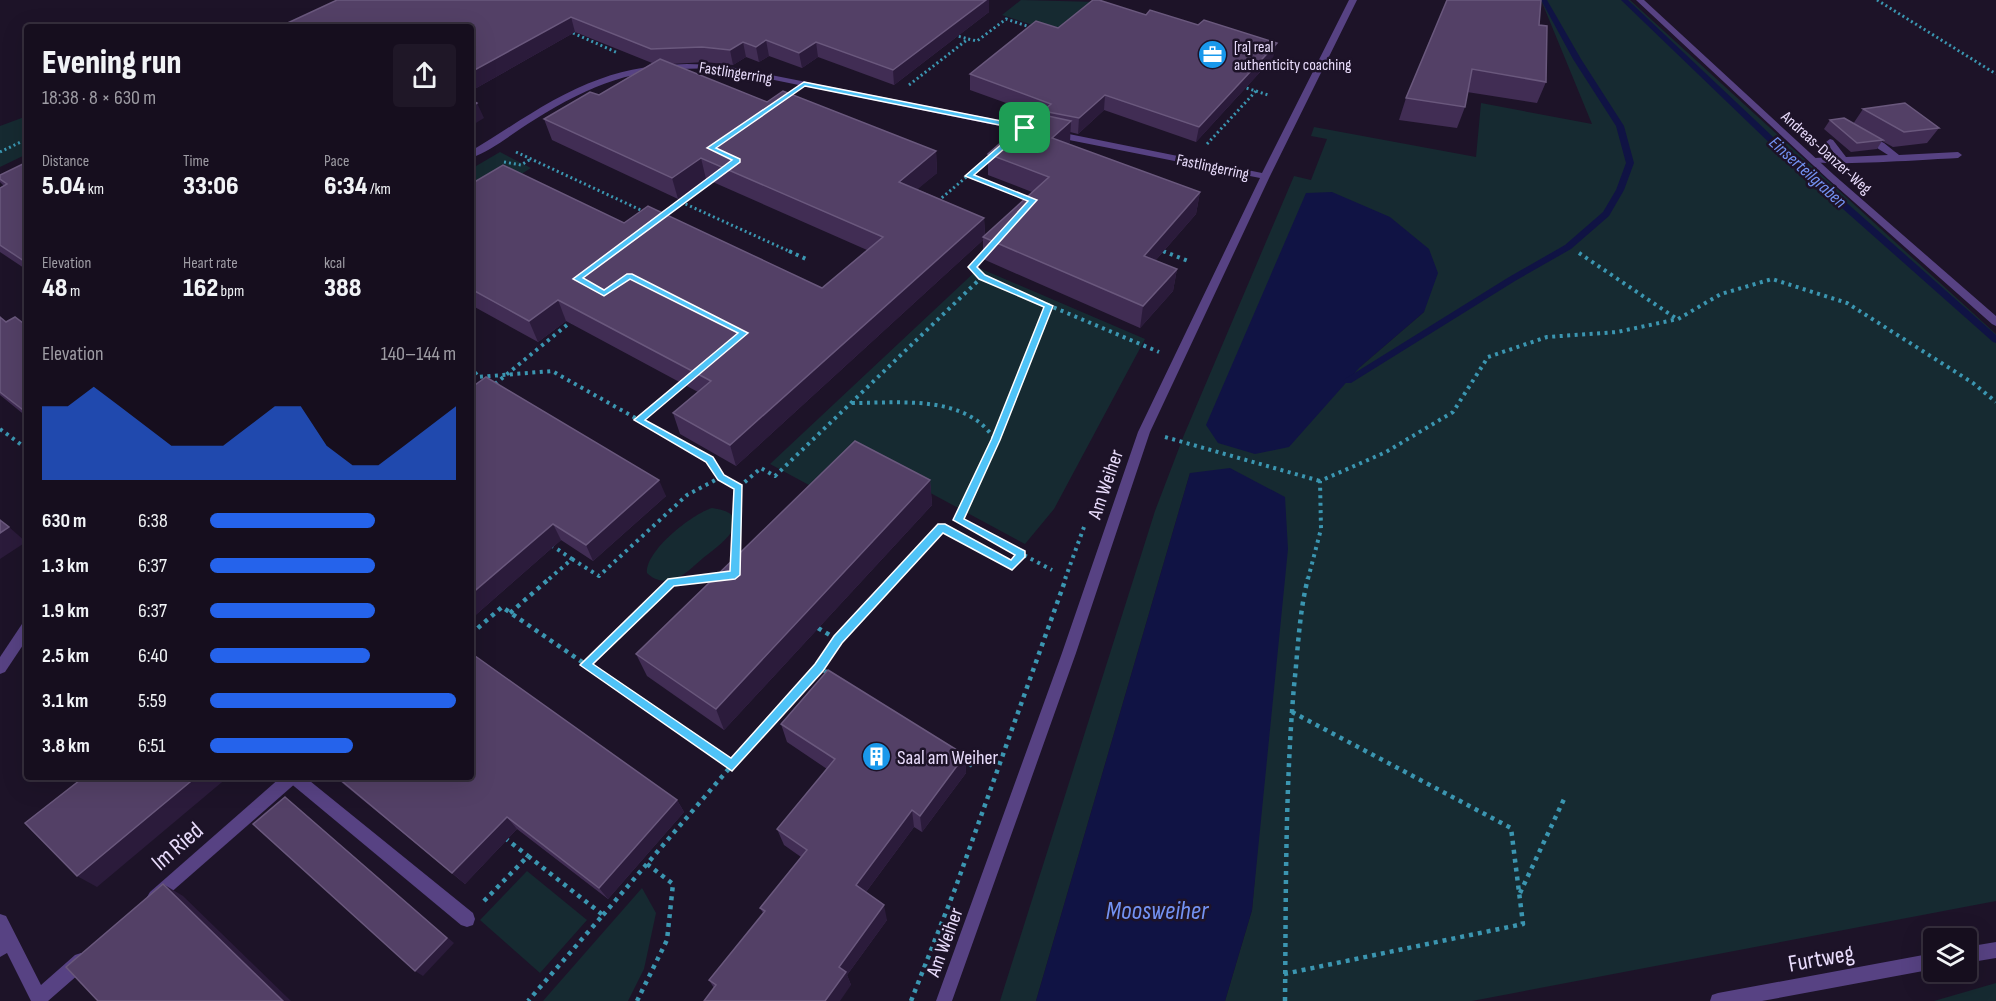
<!DOCTYPE html>
<meta charset="utf-8">
<style>
:root{--surface:#160e1e;--page:#1f1727;--text:#f1f3f6;--muted:#9e9ca4;--line:#352e3c;--accent:#2563eb}
body{margin:0;font-family:"Sofia Sans Condensed",sans-serif;background:var(--page);color:var(--text);height:100vh;display:flex;flex-direction:column;font-size:22px;white-space:nowrap}
*{box-sizing:border-box;margin:0}
p{font-size:20px;color:var(--muted)}
.icon{flex:none;width:33px;height:33px;fill:none;stroke:currentColor;stroke-width:2;stroke-linecap:round;stroke-linejoin:round}
.map{position:relative;flex:1;overflow:hidden}
.drawer{position:absolute;left:24px;top:24px;width:450px;height:756px;display:flex;flex-direction:column;background:var(--surface);border-radius:6px;box-shadow:0 6px 24px #0002,0 0 0 2px var(--line)}
.drawer>*{flex:none}
.controls{position:absolute;left:1923px;top:928px;display:grid;gap:12px}
.controls a{display:grid;place-items:center;width:54px;height:54px;border-radius:6px;background:var(--surface);box-shadow:0 6px 24px #0002,0 0 0 2px var(--line);font-size:30px}
.pin{position:absolute;display:grid;place-items:center;width:51px;height:51px;color:#fff;margin:-26px;border-radius:12px;box-shadow:0 3px 9px #0006}
.round{display:grid;place-items:center;flex:none;width:63px;height:63px;border-radius:6px;background:var(--page)}
.overview{display:flex;align-items:center;justify-content:space-between;height:102px;padding:0 18px}
h1{font-size:33px;font-weight:800;line-height:45px}
.figures{display:grid;grid-template-columns:repeat(3,1fr);gap:9px;height:102px;padding:6px 18px}
.figures div{display:grid;align-content:center}
.figures b{font-size:26px;font-weight:800}
.figures small{font-size:16px;font-weight:400}
.figures p{font-size:16px}
.chart{height:168px;padding:12px 18px}
.chart p{display:flex;justify-content:space-between}
.chart svg{width:100%;height:108px;margin-top:6px;fill:var(--accent);opacity:.7}
ul{padding:0 18px;list-style:none;font-size:20px}
li{display:grid;grid-template-columns:96px 72px 1fr;align-items:center;height:45px}
li i{height:15px;border-radius:8px;background:var(--accent)}
.map>svg:first-child{display:block}
.green{fill:#162a31;fill-rule:evenodd}
.water{fill:#101344}
.lines{fill:none;stroke-linecap:round;stroke-linejoin:round}
.stream{fill:#101344;fill-rule:evenodd}
.path-far2{stroke:#3b96b1;stroke-width:3;stroke-dasharray:2 3;stroke-linecap:butt}
.path-far1{stroke:#3b96b1;stroke-width:4;stroke-dasharray:3 4.5;stroke-linecap:butt}
.path{stroke:#3b96b1;stroke-width:4.5;stroke-dasharray:4 5;stroke-linecap:butt}
.lane{fill:#574283;fill-rule:evenodd}
.street{fill:#574283;fill-rule:evenodd}
.wall{fill:#412d54}
.shaded-wall{fill:#2b1b3b}
.building{fill:#534066;stroke:#6a587d;stroke-width:1.5}
.route{fill:#4fc3f7;stroke:#fff;stroke-width:1.5;fill-rule:evenodd}
.labels{text-anchor:middle;stroke-width:5;stroke-linejoin:round;paint-order:stroke}
.far-poi-label{font-size:16px;fill:#e9dcfc;stroke:#1d1328;text-anchor:start}
.far-street-label{font-size:16px;fill:#e9dcfc;stroke:#1d1328}
.far-water-label{font-size:18px;font-style:italic;fill:#7392f3;stroke:#1d1328}
.street-label{font-size:20px;fill:#e9dcfc;stroke:#1d1328}
.poi-label{font-size:20px;fill:#e9dcfc;stroke:#1d1328;text-anchor:start}
.near-street-label{font-size:24px;fill:#e9dcfc;stroke:#1d1328}
.near-water-label{font-size:26px;font-style:italic;fill:#7392f3;stroke:#1d1328}
</style>
<div class="map">
<svg width="1996" height="1001" viewBox="0 0 1996 1001">
<rect width="100%" height="100%" fill="#1d1328"/>
<!-- green -->
<g class="green">
<path d="M1021,0l77,2 -38,32 -58,-19z"/>
<path d="M1541,0h89l366,334v567l-524,100h-247l27,-91 13,-148 -75,-289 -154,528h-36l155,-490 29,-76 110,-259 17,4 16,-41 -16,-3 3,-9 162,30 5,-54 111,21zM1428,249l-4,63 -64,55z"/>
<path d="M27,116v38l-27,13v-41z"/>
<path d="M500,152l31,16 -60,37v-36z"/>
<path d="M979,268l166,71 -91,170 -29,35 -165,-89 -38,37 -52,-28z"/>
<path d="M712,508c48,7 10,36 -9,50 -8,7 -17,16 -26,20 -12,5 -22,3 -30,-5 -2,-22 45,-59 65,-65z"/>
<path d="M527,871l60,49 -47,53 -60,-53z"/>
<path d="M642,888l14,25 -12,56 -16,32h-85z"/>
<path d="M1996,983v18h-62z"/>
</g>
<!-- water -->
<g class="water">
<path d="M1332,192l58,25 39,32 9,24 -14,39 -64,55 -71,80 -34,7 -37,-11 -12,-18 100,-232z"/>
<path d="M1230,468l55,29 3,52 -36,361 -27,91h-189l154,-528z"/>
</g>
<g class="lines">
<!-- stream -->
<g class="stream">
<path d="M1541,0h6l34,59 43,67 10,37 -10,27 -15,26 -38,33 -56,32 -164,102h-6l-2,-2 2,-2 164,-102 56,-32 38,-33 13,-22 10,-27 -10,-37 -43,-67z"/>
<path d="M1621,0h7l159,150 209,185v8l-3,-1 -212,-188z"/>
</g>
<!-- path-far2 -->
<g class="path-far2">
<path d="M1877,0l119,74"/>
<path d="M573,33l45,20"/>
<path d="M954,35l14,4"/>
<path d="M909,85l59,-46 9,2 29,-22 27,9"/>
<path d="M1256,91l12,4"/>
<path d="M1207,144l49,-53 -13,-4"/>
<path d="M0,152l27,-13"/>
<path d="M516,152l129,60"/>
<path d="M504,162l17,3 10,-6"/>
<path d="M968,176l61,23"/>
<path d="M938,201l52,-44"/>
<path d="M681,202l112,51"/>
<path d="M663,217l48,-38"/>
<path d="M1159,250l8,3"/>
</g>
<!-- path-far1 -->
<g class="path-far1">
<path d="M789,251l17,8"/>
<path d="M1163,251l25,10"/>
<path d="M986,252l-14,15 10,10 177,75"/>
<path d="M1579,253l98,66"/>
<path d="M1049,306l-53,134 -38,80 94,50"/>
<path d="M471,366l7,11 74,-6 158,89 11,17"/>
<path d="M495,384l78,-64"/>
<path d="M852,403c39,0 91,-6 124,17 8,5 14,13 20,20"/>
<path d="M639,420l46,-38"/>
<path d="M0,429l27,20"/>
<path d="M1165,437l155,44"/>
<path d="M572,559l27,17 88,-81 34,-18 18,10"/>
<path d="M736,562l3,-75 22,-19 14,8 207,-199"/>
<path d="M549,579l23,-20 -21,-14"/>
<path d="M698,579l21,-2"/>
<path d="M894,579l48,-52 70,38 10,-11"/>
<path d="M1065,579l19,-52"/>
<path d="M1308,579l13,-50 -1,-48 66,-29 67,-40 35,-55 59,-20 70,-5 61,-13 43,-25 51,-15 75,24 126,80 23,19"/>
</g>
<!-- path -->
<g class="path">
<path d="M510,613l40,-35"/>
<path d="M818,628l20,12 -19,27 10,7"/>
<path d="M471,634l31,-27 230,158 87,-98"/>
<path d="M838,640l57,-62"/>
<path d="M586,665l86,-83 40,-4"/>
<path d="M961,759l15,9"/>
<path d="M505,838l23,18"/>
<path d="M1520,893l45,-96"/>
<path d="M484,901l44,-45 75,59 -75,86"/>
<path d="M603,915l129,-150"/>
<path d="M1284,974l239,-50 -12,-96 -219,-116"/>
<path d="M637,1001l30,-61 6,-56 -26,-20"/>
<path d="M911,1001l44,-112 111,-311"/>
<path d="M1285,1001c1,-105 0,-210 9,-315 4,-36 5,-73 14,-108"/>
</g>
<!-- lane -->
<g class="lane">
<path d="M1866,134l18,9 15,12 59,-3 4,3 -4,3c-21,1 -140,9 -148,3l4,-3 23,-1 -11,-15 4,-3 3,1 13,17 42,-2 -25,-16v-4z"/>
<path d="M287,777h18l168,136 2,6 -2,6 -6,2 -6,-2 -172,-143z"/>
</g>
<!-- street -->
<g class="street">
<path d="M1349,0h8l-87,176 -120,256 -74,221 -124,348h-16l126,-348 76,-221 122,-254 -206,-41 -4,-3 4,-3 208,42z"/>
<path d="M1636,0h8l190,175 162,141v10l-4,-2 -164,-145z"/>
<path d="M687,64l33,1 314,62 4,3 -4,3 -314,-64c-78,-3 -120,10 -186,51 -20,12 -41,30 -63,38v-7c42,-25 83,-56 129,-72 28,-11 58,-14 87,-15z"/>
<path d="M27,622v17l-22,33 -5,2v-17l22,-33z"/>
<path d="M281,777h18l-2,5 -137,120 -5,3 -5,-3 -3,-5 3,-5z"/>
<path d="M0,914l6,2 35,69 34,-30 6,-2 6,2 2,6 -2,6 -39,34h-17l-24,-48 -7,4z"/>
<path d="M1996,942v16l-30,5v-16z"/>
<path d="M1934,953v16l-172,32h-52l2,-6 6,-2z"/>
</g>
</g>
<!-- wall -->
<g class="wall">
<path d="M337,0l652,12 -95,73 -76,-28 -16,11 -33,-12 -10,6 -13,-5 -13,8 -28,-3 -33,2 95,38 169,49 1,22 -20,16 67,29 1,18 47,-44 -44,-17v-21l46,-41 -64,-23v-16l88,-46 215,30 -77,84 -92,-32 -26,24 -8,-2v10l-2,2 132,48 -4,22 -41,47 22,8 -4,22 -33,37 -157,-69v-19l-247,226 -56,-32 -7,-21 25,-21 -132,-71 -28,21 -67,-37v-121l153,39 198,65 45,-38 -161,-71 -28,20 -126,-59 -8,-21 55,-24 53,-32 -77,-31 -104,59v-64z"/>
<path d="M1539,25l7,57 -9,21 -70,-11 -2,15 -8,21 -58,-8 7,-22z"/>
<path d="M1863,109l76,19 -12,15 -34,4 -11,-6 -5,8 -26,3 -27,-23 6,-9 23,4z"/>
<path d="M27,162v108l-27,-18v-64l4,-2 -4,-4v-7z"/>
<path d="M0,317l6,5 21,4v91l-27,-22z"/>
<path d="M471,388l195,108 -73,65 -32,-21 -90,79z"/>
<path d="M930,480l2,25 -208,225 -77,-54 -11,-22z"/>
<path d="M781,724l184,31 1,18 -44,59 -8,-5 -48,65 21,28 -40,55 4,10 -137,3 -5,-8 54,-67 -3,-5 41,-51 -17,-12 -7,-16 50,-60 -40,-27z"/>
<path d="M335,777h136l206,23 7,12 -76,87 -91,-70 -52,55z"/>
</g>
<!-- shaded-wall -->
<g class="shaded-wall">
<path d="M986,0h3v12l-95,73 -1,-15z"/>
<path d="M571,17l4,15 -104,59v-19z"/>
<path d="M766,40l3,16 -10,6 -3,-15z"/>
<path d="M743,42l3,15 -13,8 -3,-15z"/>
<path d="M816,42l2,15 -16,11 -3,-15z"/>
<path d="M1277,43l-4,15 -77,84 3,-15z"/>
<path d="M1105,95l-1,15 -26,24 1,-16z"/>
<path d="M477,103l7,15 -13,8v-19z"/>
<path d="M1071,121l-1,21 -19,17 1,-21z"/>
<path d="M936,151l1,22 -36,30 -2,-21z"/>
<path d="M701,158l5,21 -28,20 -6,-21z"/>
<path d="M1200,192l-4,22 -55,63 3,-21z"/>
<path d="M984,218l1,20 -2,-1v3l-247,226 -6,-21z"/>
<path d="M1177,269l-4,22 -33,37 3,-22z"/>
<path d="M558,300l8,21 -28,21 -9,-21z"/>
<path d="M659,480l7,16 -73,65 -7,-16z"/>
<path d="M930,480l2,25 -208,225 -8,-21z"/>
<path d="M553,524l8,16 -90,79v-25z"/>
<path d="M9,527l17,15 -26,17v-26z"/>
<path d="M965,755l1,18 -44,59 -2,-16z"/>
<path d="M196,777h32l-131,110 -20,-11z"/>
<path d="M285,797l169,146 -31,33 -8,-5z"/>
<path d="M677,800l7,12 -76,87 -9,-11z"/>
<path d="M912,810l2,17 -54,73 -4,-15z"/>
<path d="M507,817l10,12 -52,55 -13,-11z"/>
<path d="M163,884l20,12 108,105h-8z"/>
<path d="M884,905l3,15 -40,55 4,10 -11,16h-15l14,-34z"/>
</g>
<!-- building -->
<g class="building">
<path d="M337,0h649l-93,70 -77,-28 -17,11 -33,-13 -10,7 -13,-5 -13,8 -28,-3 -51,2 -80,-32 -100,55v-45h-192z"/>
<path d="M1093,0h6l47,15 4,-5 48,15 6,-5 73,23 -78,84 -94,-32 -26,23 -36,-7 8,-7 -81,-30 66,-53 22,7z"/>
<path d="M1447,0h94l-2,25 8,1 -1,56 -74,-13 -7,38 -59,-9z"/>
<path d="M660,59l107,43 16,-11 153,60 -37,31 85,36 -254,227 -57,-32 38,-32 -153,-81 -29,21 -58,-32v-105l32,-19 121,58 24,-17 174,82 61,-51 -182,-79 -29,20 -128,-59 46,-27 9,3z"/>
<path d="M471,100l6,3 -6,4z"/>
<path d="M1905,103l34,25 -35,4 -41,-23z"/>
<path d="M1034,113l37,8 -19,17 148,54 -56,64 33,13 -34,37 -160,-69 66,-60 -61,-23z"/>
<path d="M1844,118l39,22 -26,3 -27,-23z"/>
<path d="M27,162v101l-27,-18v-57l7,-4 -7,-5v-4z"/>
<path d="M0,317l6,5 9,-5 12,9v87l-27,-21z"/>
<path d="M486,377l173,103 -73,65 -33,-21 -82,70v-206z"/>
<path d="M855,441l75,39 -214,229 -80,-55z"/>
<path d="M0,520l9,7 -9,6z"/>
<path d="M471,653l206,147 -78,88 -92,-71 -55,56 -115,-96h134z"/>
<path d="M828,670l137,85 -45,61 -8,-6 -56,75 28,20 -45,62 7,5 -21,29h-121l12,-16 -7,-5 56,-69 -5,-3 47,-58 -30,-21 58,-70 -54,-35z"/>
<path d="M84,777h112l-119,99 -52,-53z"/>
<path d="M285,797l162,141 -32,33 -162,-147z"/>
<path d="M163,884l120,117h-185l-32,-34z"/>
</g>
<!-- route -->
<path class="route" d="M804,82l223,44v3l-53,46 63,25 -60,67 8,8 68,31 -53,134 -36,79 61,32v6l-13,13 -69,-37 -101,110 -19,28 -91,100 -152,-106 88,-86 62,-8 4,-82 -16,-9 -12,-18 -72,-42 104,-87 -108,-54 -26,17 -31,-17 159,-119 -25,-12zM805,86l214,43 -54,47 63,25 -60,66 11,12 65,28 -53,133 -38,80 62,35 -4,5 -66,-36h-7l-104,112 -19,28 -84,94 -138,-94 81,-78 61,-7 5,-4 2,-90 -18,-10 -11,-18 -68,-37 103,-87 -116,-59h-5l-23,16 -21,-12 157,-116v-3l-24,-11z"/>
<!-- icons -->
<defs>
<symbol id="office-disc" viewBox="-11 -11 22 22"><circle r="9.5" fill="#1998eb" stroke="#1d1328"/><path d="M-6-3h4V-5.5h4V-3h4V5H-6ZM-1-4.5V-3h2v-1.5ZM-6 0V1H6V0Z" fill="#fff"/></symbol>
<symbol id="building-disc" viewBox="-11 -11 22 22"><circle r="9.5" fill="#1998eb" stroke="#1d1328"/><path d="M-4-6H4V6H1V3H-1V6H-4ZM-2.5-4.3h1.7v1.8h-1.7ZM.8-4.3h1.7v1.8H.8ZM-2.5-1h1.7V.8h-1.7ZM.8-1h1.7V.8H.8Z" fill="#fff"/></symbol>
</defs>
<g fill-rule="evenodd">
<use href="#office-disc" x="1196" y="38" width="33" height="33"/>
<use href="#building-disc" x="860" y="740" width="33" height="33"/>
</g>
<g class="labels">
<!-- far-poi labels -->
<g class="far-poi-label">
<text x="1234" y="52">[ra] real<tspan x="1234" dy="18">authenticity coaching</tspan></text>
</g>
<!-- far-street labels -->
<g class="far-street-label">
<text transform="translate(736 72) rotate(9)" y="6">Fastlingerring</text>
<text transform="translate(1827 152) rotate(42)" y="6">Andreas-Danzer-Weg</text>
<text transform="translate(1213 166) rotate(12)" y="6">Fastlingerring</text>
</g>
<!-- far-water labels -->
<g class="far-water-label">
<text transform="translate(1808 172) rotate(42)" y="6">Einserteilgraben</text>
</g>
<!-- street labels -->
<g class="street-label">
<text transform="translate(1105 484) rotate(-71)" y="7">Am Weiher</text>
<text transform="translate(944 942) rotate(-70)" y="7">Am Weiher</text>
</g>
<!-- poi labels -->
<g class="poi-label">
<text x="897" y="764">Saal am Weiher</text>
</g>
<!-- near-street labels -->
<g class="near-street-label">
<text transform="translate(177 846) rotate(-41)" y="8">Im Ried</text>
<text transform="translate(1821 958) rotate(-10)" y="8">Furtweg</text>
</g>
<!-- near-water labels -->
<g class="near-water-label">
<text x="1157" y="919">Moosweiher</text>
</g>
</g>
</svg>
<div class="controls">
<a><svg class="icon" aria-label="layers" viewBox="0 0 24 24"><path d="M12 4l9 5-9 5-9-5zM3 14l9 5 9-5"/></svg></a>
</div>
<div class="pin" style="left:1025px;top:128px;background:#1e9e55"><svg class="icon" aria-label="arrive" viewBox="0 0 24 24"><path d="M6 21V4h12l-3 4 3 4H6"/></svg></div>
<section class="drawer">
<div class="overview"><div><h1>Evening run</h1><p>18:38 · 8 × 630 m</p></div><a class="round"><svg class="icon" aria-label="share" viewBox="0 0 24 24"><path d="M12 15V3M7 8l5-5 5 5M5 13v7h14v-7"/></svg></a></div>
<div class="figures">
<div><p>Distance</p><b>5.04<small> km</small></b></div>
<div><p>Time</p><b>33:06</b></div>
<div><p>Pace</p><b>6:34<small> /km</small></b></div>
</div>
<div class="figures">
<div><p>Elevation</p><b>48<small> m</small></b></div>
<div><p>Heart rate</p><b>162<small> bpm</small></b></div>
<div><p>kcal</p><b>388</b></div>
</div>
<div class="chart"><p><span>Elevation</span>140–144 m</p>
<svg viewBox="0 0 160 44" preserveAspectRatio="none"><path d="M0 44V14L10 14L20 6L30 14L40 22L50 30L60 30L70 30L80 22L90 14L100 14L110 30L120 38L130 38L140 30L150 22L160 14V44z"/></svg>
</div>
<ul>
<li><b>630 m</b>6:38<i style="width:67%"></i></li>
<li><b>1.3 km</b>6:37<i style="width:67%"></i></li>
<li><b>1.9 km</b>6:37<i style="width:67%"></i></li>
<li><b>2.5 km</b>6:40<i style="width:65%"></i></li>
<li><b>3.1 km</b>5:59<i style="width:100%"></i></li>
<li><b>3.8 km</b>6:51<i style="width:58%"></i></li>
</ul>
</section>
</div>
